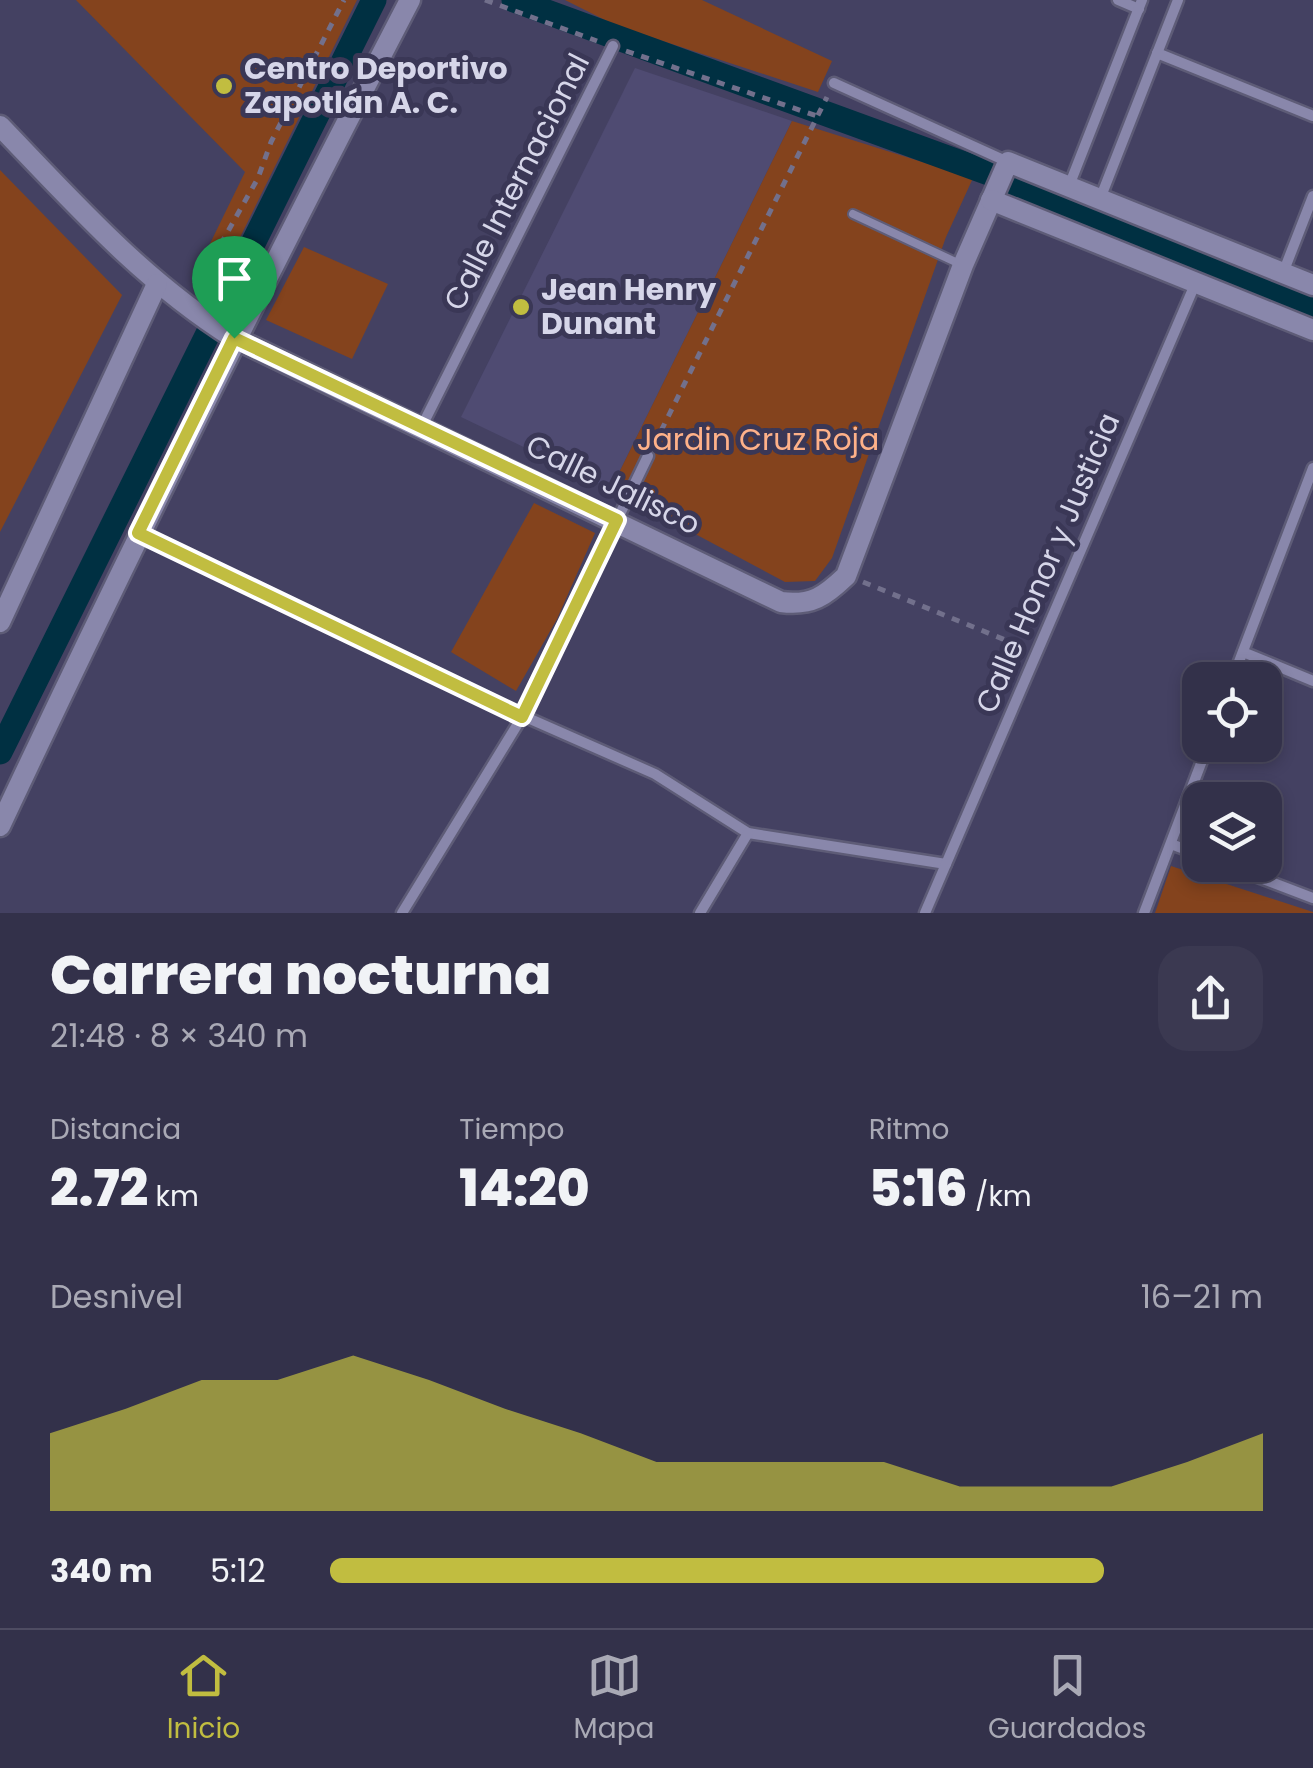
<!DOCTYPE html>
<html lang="es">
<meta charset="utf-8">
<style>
:root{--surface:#33314a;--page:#3b3951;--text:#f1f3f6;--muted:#a9a9b5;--line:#4e4c62;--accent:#c1bd40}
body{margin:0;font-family:Poppins,sans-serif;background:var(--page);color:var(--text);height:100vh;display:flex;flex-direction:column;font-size:38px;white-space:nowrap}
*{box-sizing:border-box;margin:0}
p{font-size:32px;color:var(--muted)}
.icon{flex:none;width:55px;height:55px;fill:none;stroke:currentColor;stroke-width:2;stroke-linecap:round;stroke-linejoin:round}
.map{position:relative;height:913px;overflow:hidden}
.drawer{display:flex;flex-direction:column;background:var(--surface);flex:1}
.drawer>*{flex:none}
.tools{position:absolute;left:1182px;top:662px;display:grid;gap:20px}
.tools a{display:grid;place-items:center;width:100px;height:100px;border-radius:20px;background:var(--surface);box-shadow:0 5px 15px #0003,0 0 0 2px var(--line);font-size:50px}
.pin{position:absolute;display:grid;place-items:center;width:85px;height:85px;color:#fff;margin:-102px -42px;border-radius:50% 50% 50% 0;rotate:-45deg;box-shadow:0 0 10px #0007}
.pin .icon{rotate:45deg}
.round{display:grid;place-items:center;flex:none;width:105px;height:105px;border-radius:30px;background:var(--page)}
.summary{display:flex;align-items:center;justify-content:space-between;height:170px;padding:0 50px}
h1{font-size:55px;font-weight:800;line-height:75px}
.metrics{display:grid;grid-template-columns:repeat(3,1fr);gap:15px;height:170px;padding:10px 50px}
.metrics div{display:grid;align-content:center}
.metrics b{font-size:50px;font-weight:800}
.metrics small{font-size:28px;font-weight:400}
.metrics p{font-size:28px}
.chart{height:280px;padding:20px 50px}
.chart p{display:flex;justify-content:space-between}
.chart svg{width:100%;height:180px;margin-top:10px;fill:var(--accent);opacity:.7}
ul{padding:0 50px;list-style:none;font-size:32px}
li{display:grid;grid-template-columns:160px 120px 1fr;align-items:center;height:75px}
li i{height:25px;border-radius:12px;background:var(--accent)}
.tabs{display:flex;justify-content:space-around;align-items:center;height:140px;border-top:2px solid var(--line);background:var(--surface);font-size:28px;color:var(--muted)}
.tabs a{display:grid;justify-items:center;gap:5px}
.tabs .on{color:var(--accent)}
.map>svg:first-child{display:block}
.built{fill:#4f4b72}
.green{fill:#84431d}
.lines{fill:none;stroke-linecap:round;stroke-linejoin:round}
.canal{stroke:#003042;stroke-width:25}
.lane-casing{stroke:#5e5c77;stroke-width:12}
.street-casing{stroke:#5e5c77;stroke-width:15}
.secondary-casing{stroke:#5e5c77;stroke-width:25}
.path{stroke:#72708c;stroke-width:5;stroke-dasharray:8 8;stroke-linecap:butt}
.lane{stroke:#8987ab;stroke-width:8}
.street{stroke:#8987ab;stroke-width:10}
.secondary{stroke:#8987ab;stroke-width:20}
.route-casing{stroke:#fff;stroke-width:20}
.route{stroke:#c1bd40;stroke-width:12}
.poi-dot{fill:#c1bd40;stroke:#3a3756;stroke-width:4}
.labels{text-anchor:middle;stroke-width:10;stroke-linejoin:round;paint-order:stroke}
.poi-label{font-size:30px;font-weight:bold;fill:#d6d6e9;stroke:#3a3756;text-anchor:start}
.street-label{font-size:30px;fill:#d6d6e9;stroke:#3a3756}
.park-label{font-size:30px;fill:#feb189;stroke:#3a3756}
</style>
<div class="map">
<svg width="1313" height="913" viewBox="0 0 1313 913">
<rect width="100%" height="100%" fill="#444162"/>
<!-- built -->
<path class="built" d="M635,68l157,53 -181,368 -150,-72z"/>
<!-- green -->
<g class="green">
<path d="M76,0h281l-134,272 -22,-10 44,-90z"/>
<path d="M565,0h137l130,61 -14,31 -201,-66z"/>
<path d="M792,121l181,57 -27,59 -114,321 -17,23 -30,1 -174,-93z"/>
<path d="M0,170l122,125 -122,237z"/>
<path d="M304,247l84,37 -36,75 -86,-39z"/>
<path d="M534,503l61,30 -38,86 -41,72 -65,-39z"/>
<path d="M1171,866l142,46v1h-158z"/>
</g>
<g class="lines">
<!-- canal -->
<g class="canal">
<path d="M514,0l472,172 327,134"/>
<path d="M0,752l374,-752"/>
</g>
<defs>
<path id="lane" d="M853,214l109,51"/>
<g id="street">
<path d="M1118,0l21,9"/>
<path d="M1157,53l156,63"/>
<path d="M834,83l174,79"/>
<path d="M1069,186l73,-186"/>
<path d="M1100,199l78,-199"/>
<path d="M1283,273l30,-77"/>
<path d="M422,426l191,-380"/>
<path d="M139,534l330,158 186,82 93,59 198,31"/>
<path d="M1243,652l70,29"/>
<path d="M1232,680l81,-212"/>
<path d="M1171,844l29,11"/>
<path d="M1226,865l87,33"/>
<path d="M402,913l120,-196 126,-261"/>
<path d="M700,913l48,-80"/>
<path d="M925,913l271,-631"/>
<path d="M1144,913l64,-168"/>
</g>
<g id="secondary">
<path d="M0,126c74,77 143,155 234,212l547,264c31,4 44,-6 65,-26l117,-311 45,-103 305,123"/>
<path d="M991,200l322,130"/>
<path d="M0,622l157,-338"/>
<path d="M0,826c131,-279 268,-553 410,-826"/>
</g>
</defs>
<!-- lane casing -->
<use href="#lane" class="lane-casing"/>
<!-- street casing -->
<use href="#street" class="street-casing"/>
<!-- secondary casing -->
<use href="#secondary" class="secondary-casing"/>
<!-- path -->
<g class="path">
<path d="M485,0l112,41"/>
<path d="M626,51l191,65"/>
<path d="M194,284l11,-12 53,-94 13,-36 73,-142"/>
<path d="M654,445l173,-348"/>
<path d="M863,582l162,66"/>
</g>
<!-- lane -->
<use href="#lane" class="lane"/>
<!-- street -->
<use href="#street" class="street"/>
<!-- secondary -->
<use href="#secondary" class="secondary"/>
</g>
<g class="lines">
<defs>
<path id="route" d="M234,338l383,182 -95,197 -384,-184z"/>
</defs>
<!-- route casing -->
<use href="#route" class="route-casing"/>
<!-- route -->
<use href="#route" class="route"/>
</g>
<!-- markers -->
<g class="poi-dot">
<circle cx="224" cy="86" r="10"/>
<circle cx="521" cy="307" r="10"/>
</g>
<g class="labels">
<!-- poi labels -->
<g class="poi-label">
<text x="244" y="79">Centro Deportivo<tspan x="244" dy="34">Zapotlán A. C.</tspan></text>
<text x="541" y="300">Jean Henry<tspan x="541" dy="34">Dunant</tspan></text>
</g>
<!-- street labels -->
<g class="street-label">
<text transform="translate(517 182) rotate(-63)" y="10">Calle Internacional</text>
<text transform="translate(613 485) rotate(26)" y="10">Calle Jalisco</text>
<text transform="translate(1048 563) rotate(-67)" y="10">Calle Honor y Justicia</text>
</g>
<!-- park labels -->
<g class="park-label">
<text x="758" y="450">Jardin Cruz Roja</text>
</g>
</g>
</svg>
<div class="tools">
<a><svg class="icon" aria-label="locate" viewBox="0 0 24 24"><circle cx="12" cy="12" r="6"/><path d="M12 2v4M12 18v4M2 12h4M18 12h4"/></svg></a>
<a><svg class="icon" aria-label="layers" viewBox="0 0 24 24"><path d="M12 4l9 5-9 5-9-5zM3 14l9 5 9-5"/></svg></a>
</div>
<div class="pin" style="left:234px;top:338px;background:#1e9e55"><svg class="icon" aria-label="arrive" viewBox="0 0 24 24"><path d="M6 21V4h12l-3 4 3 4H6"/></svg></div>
</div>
<section class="drawer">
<div class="summary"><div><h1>Carrera nocturna</h1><p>21:48 · 8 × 340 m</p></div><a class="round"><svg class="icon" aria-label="share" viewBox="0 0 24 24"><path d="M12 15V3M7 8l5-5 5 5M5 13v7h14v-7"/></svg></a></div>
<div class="metrics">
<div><p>Distancia</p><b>2.72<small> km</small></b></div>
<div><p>Tiempo</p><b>14:20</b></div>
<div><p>Ritmo</p><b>5:16<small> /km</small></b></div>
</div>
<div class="chart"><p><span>Desnivel</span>16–21 m</p>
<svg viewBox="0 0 160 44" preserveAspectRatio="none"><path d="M0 44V25L10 19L20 12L30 12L40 6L50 12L60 19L70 25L80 32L90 32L100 32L110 32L120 38L130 38L140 38L150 32L160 25V44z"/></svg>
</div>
<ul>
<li><b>340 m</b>5:12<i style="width:83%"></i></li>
</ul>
</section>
<nav class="tabs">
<a class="on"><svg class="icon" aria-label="home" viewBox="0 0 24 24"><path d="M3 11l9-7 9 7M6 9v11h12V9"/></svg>Inicio</a>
<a><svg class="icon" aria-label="map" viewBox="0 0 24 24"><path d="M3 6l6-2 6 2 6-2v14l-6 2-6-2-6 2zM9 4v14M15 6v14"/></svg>Mapa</a>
<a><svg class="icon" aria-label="saved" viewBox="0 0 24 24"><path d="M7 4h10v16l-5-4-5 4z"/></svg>Guardados</a>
</nav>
